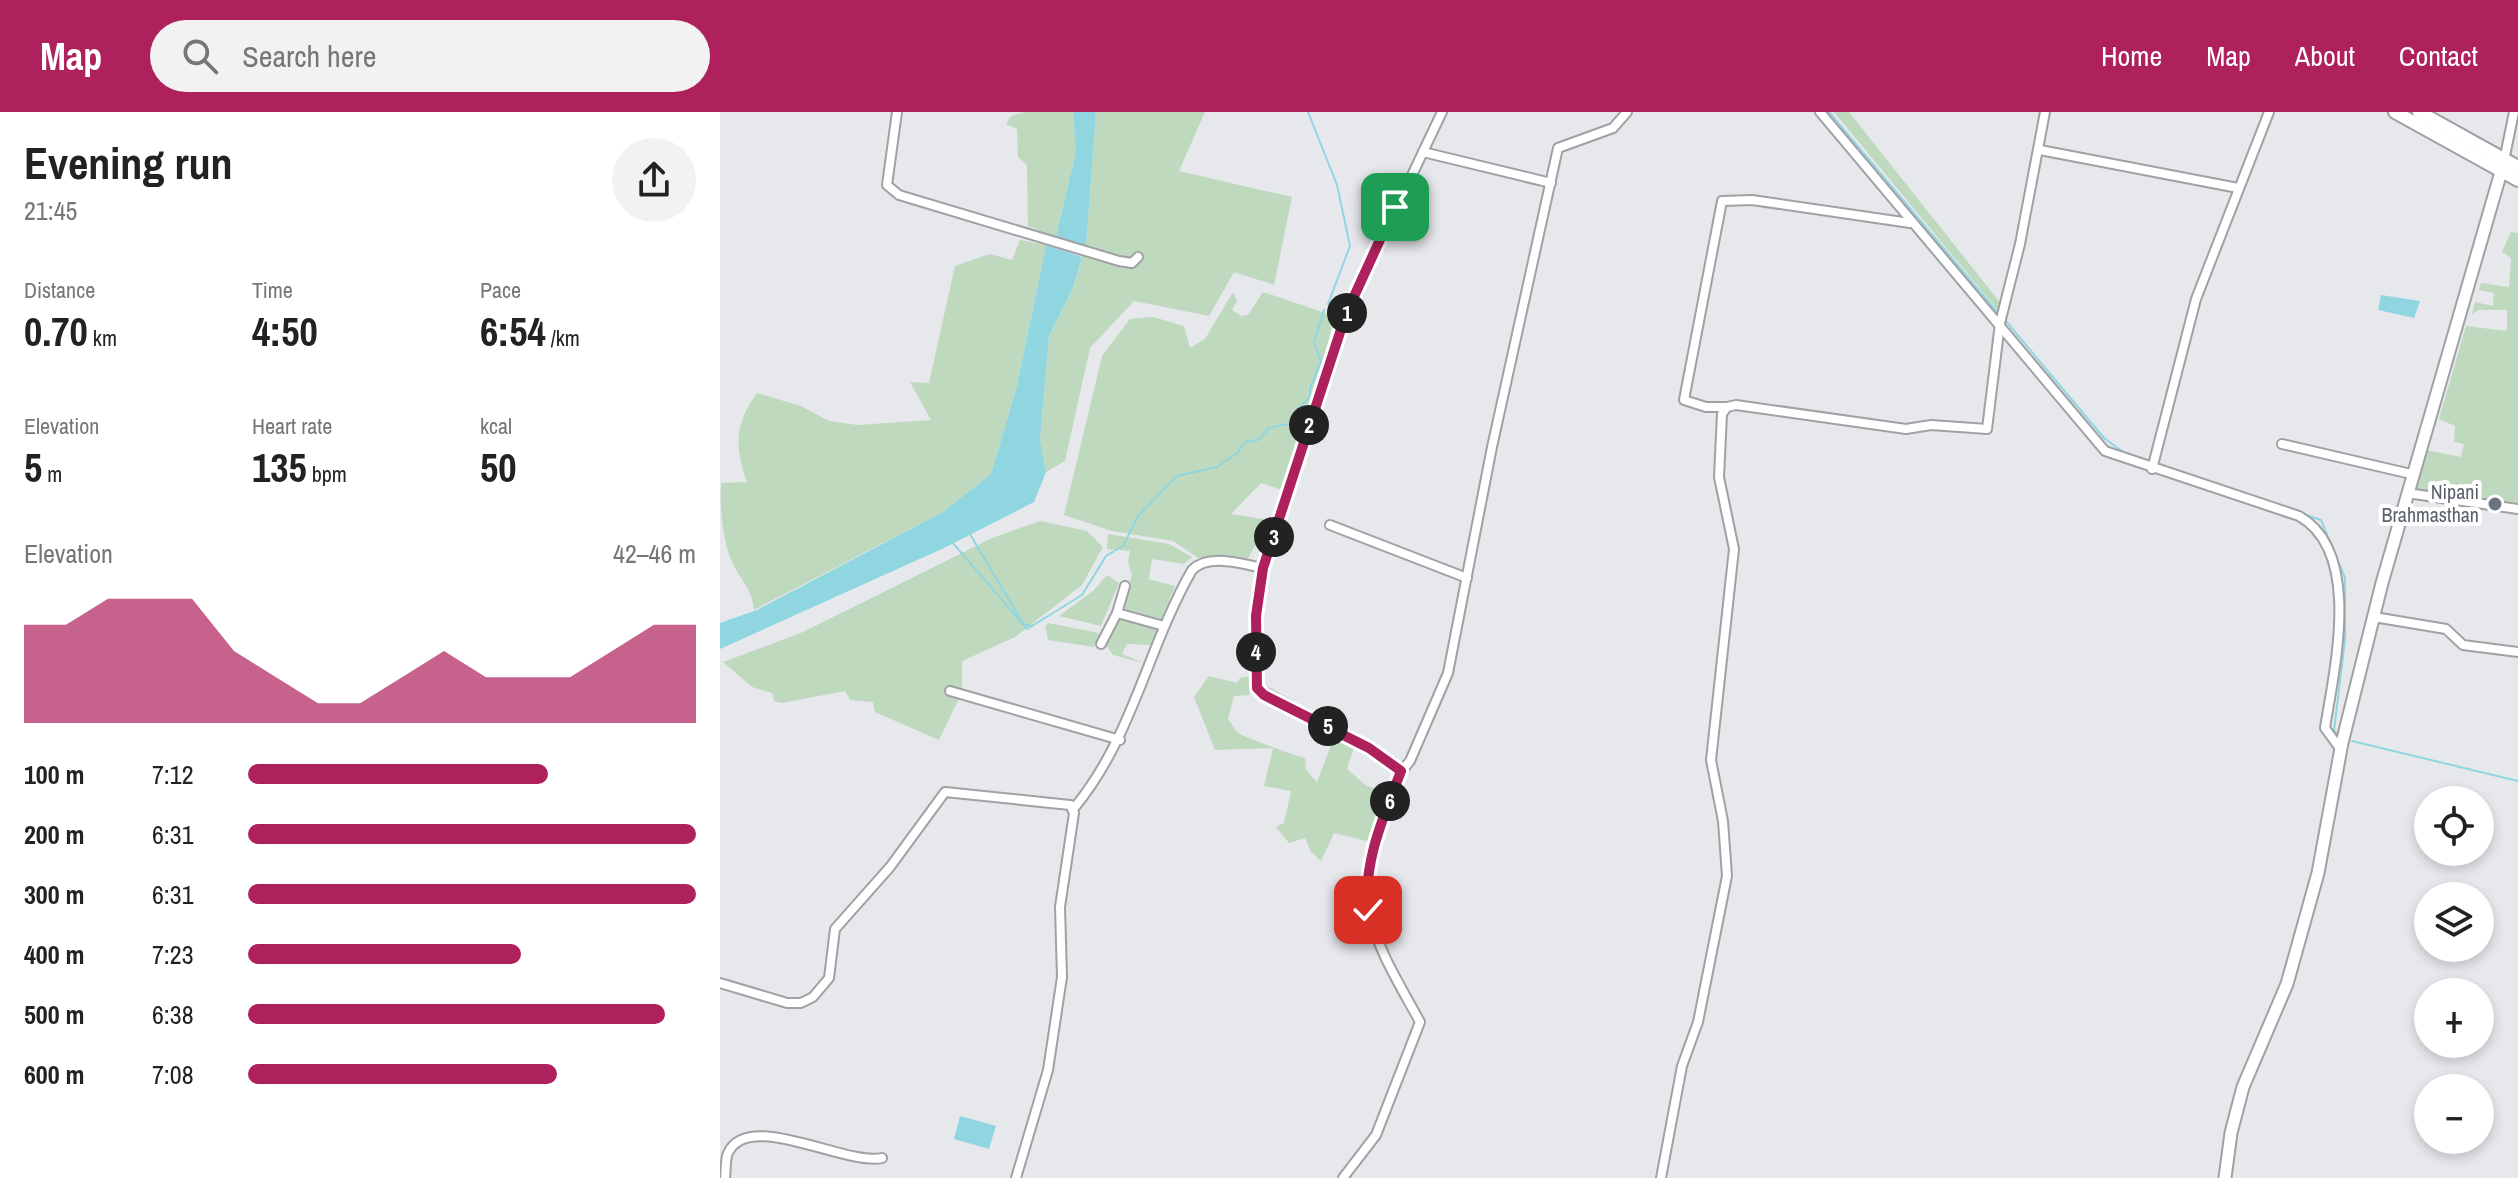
<!DOCTYPE html>
<meta charset="utf-8">
<style>
:root{--surface:#fff;--page:#f2f2f2;--text:#222;--muted:#767676;--accent:#ae215c}
body{margin:0;font-family:"Archivo Narrow",sans-serif;background:var(--page);color:var(--text);height:100vh;display:flex;flex-direction:column;font-size:30px;white-space:nowrap}
*{box-sizing:border-box;margin:0}
p{font-size:26px;color:var(--muted)}
.icon{flex:none;width:44px;height:44px;fill:none;stroke:currentColor;stroke-width:2;stroke-linecap:round;stroke-linejoin:round}
.map{position:relative;flex:1;overflow:hidden}
.drawer{display:flex;flex-direction:column;background:var(--surface);width:720px}
.drawer>*{flex:none}
.controls{position:absolute;left:1694px;top:674px;display:grid;gap:16px}
.controls a{display:grid;place-items:center;width:80px;height:80px;border-radius:50%;background:var(--surface);box-shadow:0 4px 12px #0003;font-size:40px}
.pin{position:absolute;display:grid;place-items:center;width:68px;height:68px;color:#fff;margin:-34px;border-radius:16px;box-shadow:0 4px 12px #0006}
.km{position:absolute;width:40px;height:40px;margin:-20px;border-radius:50%;background:#222;color:#fff;font-size:22px;line-height:40px;text-align:center}
.round{display:grid;place-items:center;flex:none;width:84px;height:84px;border-radius:42px;background:var(--page)}
.headline{display:flex;align-items:center;justify-content:space-between;height:136px;padding:0 24px}
h1{font-size:44px;font-weight:700;line-height:60px}
.metrics{display:grid;grid-template-columns:repeat(3,1fr);gap:12px;height:136px;padding:8px 24px}
.metrics div{display:grid;align-content:center}
.metrics b{font-size:40px;font-weight:700}
.metrics small{font-size:22px;font-weight:400}
.metrics p{font-size:22px}
.chart{height:224px;padding:16px 24px}
.chart p{display:flex;justify-content:space-between}
.chart svg{width:100%;height:144px;margin-top:8px;fill:var(--accent);opacity:.7}
ul{padding:0 24px;list-style:none;font-size:26px}
li{display:grid;grid-template-columns:128px 96px 1fr;align-items:center;height:60px}
li i{height:20px;border-radius:10px;background:var(--accent)}
header{display:flex;align-items:center;gap:48px;box-sizing:border-box;height:112px;padding:0 40px;background:var(--accent);color:#fff}
header strong{font-size:38px}
nav{display:flex;gap:44px;margin-inline-start:auto;font-size:28px}
.search{width:560px;height:72px;background:var(--page);display:flex;align-items:center;gap:20px;box-sizing:border-box;padding:0 28px;border-radius:44px;color:var(--muted);font-size:30px}
main{display:flex;flex:1;min-height:0}
.map>svg:first-child{display:block}
.green{fill:#bed9be}
.water{fill:#90d6e1}
.lines{fill:none;stroke-linecap:round;stroke-linejoin:round}
.stream{stroke:#90d6e1;stroke-width:2}
.minor-casing{stroke:#9fa1a4;stroke-width:12}
.secondary-casing{stroke:#9fa1a4;stroke-width:15}
.trunk-casing{stroke:#9fa1a4;stroke-width:16}
.minor{stroke:#fff;stroke-width:8}
.secondary{stroke:#fff;stroke-width:11}
.trunk{stroke:#fff;stroke-width:12}
.route-casing{stroke:#fff;stroke-width:16}
.route{stroke:#ae215c;stroke-width:10}
.worship-dot{fill:#6b7280;stroke:#fff;stroke-width:3}
.labels{text-anchor:middle;stroke-width:8;stroke-linejoin:round;paint-order:stroke}
.worship-label{font-size:20px;fill:#5b616d;stroke:#fff;text-anchor:end}
</style>
<header>
<strong>Map</strong>
<div class="search"><svg class="icon" aria-label="search" viewBox="0 0 24 24"><circle cx="10" cy="10" r="6"/><path d="M15 15l6 6"/></svg>Search here</div>
<nav><a>Home</a><a>Map</a><a>About</a><a>Contact</a></nav>
</header>
<main>
<section class="drawer">
<div class="headline"><div><h1>Evening run</h1><p>21:45</p></div><a class="round"><svg class="icon" aria-label="share" viewBox="0 0 24 24"><path d="M12 15V3M7 8l5-5 5 5M5 13v7h14v-7"/></svg></a></div>
<div class="metrics">
<div><p>Distance</p><b>0.70<small> km</small></b></div>
<div><p>Time</p><b>4:50</b></div>
<div><p>Pace</p><b>6:54<small> /km</small></b></div>
</div>
<div class="metrics">
<div><p>Elevation</p><b>5<small> m</small></b></div>
<div><p>Heart rate</p><b>135<small> bpm</small></b></div>
<div><p>kcal</p><b>50</b></div>
</div>
<div class="chart"><p><span>Elevation</span>42–46 m</p>
<svg viewBox="0 0 160 44" preserveAspectRatio="none"><path d="M0 44V14L10 14L20 6L30 6L40 6L50 22L60 30L70 38L80 38L90 30L100 22L110 30L120 30L130 30L140 22L150 14L160 14V44z"/></svg>
</div>
<ul>
<li><b>100 m</b>7:12<i style="width:67%"></i></li>
<li><b>200 m</b>6:31<i style="width:100%"></i></li>
<li><b>300 m</b>6:31<i style="width:100%"></i></li>
<li><b>400 m</b>7:23<i style="width:61%"></i></li>
<li><b>500 m</b>6:38<i style="width:93%"></i></li>
<li><b>600 m</b>7:08<i style="width:69%"></i></li>
</ul>
</section>
<div class="map">
<svg width="1798" height="1066" viewBox="0 0 1798 1066">
<rect width="100%" height="100%" fill="#e6e8ec"/>
<!-- green -->
<g class="green">
<path d="M305,0h48l3,40 -20,85 -28,-11 -1,-61 -9,-8 -1,-28 -11,-5 5,-8z"/>
<path d="M376,0h109l-26,59 113,26 -18,88 -40,-13 -25,44 -75,-15 -44,47 -25,113 -19,11 -6,-33 9,-103 24,-48 13,-43z"/>
<path d="M1114,0h15l153,193 -2,8z"/>
<path d="M1791,120l7,1v270l-102,-12 10,-41 35,7 3,-13 -10,-2 1,-16 -16,-7 27,-93 41,5v-21h-29l-6,5 3,-13 18,4 1,-13 -15,-3 2,-7 28,4 2,-29 -9,-6z"/>
<path d="M300,128l26,5 -29,141 -26,88 -48,38 -189,98c-2,-21 -12,-28 -21,-46 -11,-23 -13,-55 -12,-81l26,-1c-13,-37 -12,-58 10,-89l44,13 28,15 29,4 73,-5 -21,-38 19,1 26,-117 35,-12 22,6z"/>
<path d="M513,180l4,9 -5,9 9,6 7,-1 15,-23 71,24 -15,66 -34,109 -24,-8 -30,31 38,6 -23,42 -20,-5 -23,4 -30,-20 -61,-10 -48,-16 38,-159 28,-37 23,-2 31,9 6,22 15,-9z"/>
<path d="M320,409l47,10 16,16 -21,38 -67,52 -53,24v31l-23,48 -64,-28 -2,-10 -23,-2 -5,-9 -63,12 -8,-2 -2,-8 -20,-6 -29,-25 80,-30 189,-94z"/>
<path d="M388,422l61,10 23,13 -8,7 -32,-5 -3,20 26,7 -14,33 -39,-11 10,-33 -4,-13 2,-11 -23,-2z"/>
<path d="M387,463l12,8 -18,43 -42,-10 34,-25z"/>
<path d="M397,507l42,11 -8,15 -24,-1 -5,10 22,9 -31,-8 -7,-10z"/>
<path d="M328,511l51,10 -5,14 -46,-7 -3,-13z"/>
<path d="M489,564l28,7 3,-5 13,-2 -4,19 -15,1 -6,23c4,5 7,12 12,15 5,3 61,24 65,24l1,12 11,12 18,-47 20,9 -8,25 20,17 22,7 -22,48 -33,-8 -13,28 -10,-9 -6,-14 -16,5 -13,-16 8,-4 7,-32 -27,-5 9,-38 -58,2 -21,-53z"/>
</g>
<!-- water -->
<g class="water">
<path d="M353,0h23l-10,133 -30,-8 20,-85z"/>
<path d="M326,133l36,12 -9,31 -24,48 -9,103 6,33 -12,30 -90,46 -224,101v-26l37,-13 186,-98 48,-38 26,-88z"/>
<path d="M1661,183l39,6 -6,17 -36,-8z"/>
<path d="M240,1004l36,10 -7,23 -35,-10z"/>
</g>
<g class="lines">
<!-- stream -->
<g class="stream">
<path d="M588,0l29,73 13,61 -22,58"/>
<path d="M1109,0l169,201"/>
<path d="M1285,208l99,118 22,16"/>
<path d="M1465,362l136,46 24,58v62l-11,91 6,7"/>
<path d="M250,422l49,83 5,7 8,2"/>
<path d="M232,430l75,87 55,-34 24,-39 17,-10 15,-30 39,-40 40,-9 20,-14 8,-11 13,-2 11,-12 23,-5 3,-11 15,-15v-9l11,-26 -7,-20 10,-32"/>
<path d="M1632,629l166,40"/>
</g>
<defs>
<g id="minor">
<path d="M177,0l-10,73 12,10 220,66 13,2 6,-6"/>
<path d="M1100,0l285,339 194,65c64,36 35,154 26,212l16,22"/>
<path d="M1320,38l198,38"/>
<path d="M703,40l128,31"/>
<path d="M1784,49l10,-49"/>
<path d="M1007,295h-21l-22,-7 38,-199 30,-1 158,23"/>
<path d="M1562,332l129,30"/>
<path d="M1432,357l44,-170 73,-187"/>
<path d="M1687,381l111,16"/>
<path d="M610,413l137,53"/>
<path d="M397,501l8,-27"/>
<path d="M1654,505l72,12 17,16 55,7"/>
<path d="M381,532l16,-31 47,13"/>
<path d="M230,579l170,49"/>
<path d="M681,659l-32,-23 -112,-60 -1,-72 7,-48 51,-160 32,-94 96,-202"/>
<path d="M0,871l67,20h14l12,-6 16,-19 6,-49 55,-62 55,-75 125,13"/>
<path d="M5,1066c1,-8 0,-18 3,-25 20,-44 117,13 154,5"/>
<path d="M296,1066l32,-108 14,-93 -2,-70 14,-94 -4,-8 5,2c58,-71 72,-158 117,-237 17,-17 50,-6 71,-2"/>
<path d="M623,1066l33,-43 44,-113c-44,-80 -70,-113 -36,-206 7,-19 12,-40 26,-55l38,-88 44,-226 66,-299 55,-20 14,-16"/>
<path d="M941,1066l21,-112 16,-44 29,-146 -4,-55 -12,-61 23,-211 -15,-72 3,-63 5,-7 9,-2 170,24 25,-4 56,4 13,-106 20,-79 25,-132"/>
</g>
<path id="secondary" d="M1505,1066l6,-45 12,-46 44,-103 31,-111 24,-130 40,-160 121,-418"/>
<g id="trunk">
<path d="M1675,0l123,68"/>
<path d="M1699,0l99,55"/>
</g>
</defs>
<!-- minor casing -->
<use href="#minor" class="minor-casing"/>
<!-- secondary casing -->
<use href="#secondary" class="secondary-casing"/>
<!-- trunk casing -->
<use href="#trunk" class="trunk-casing"/>
<!-- minor -->
<use href="#minor" class="minor"/>
<!-- secondary -->
<use href="#secondary" class="secondary"/>
<!-- trunk -->
<use href="#trunk" class="trunk"/>
</g>
<g class="lines">
<defs>
<path id="route" d="M648,798c-5,-49 16,-94 33,-139l-32,-23 -105,-53 -7,-7 -1,-72 7,-48 83,-254 49,-107"/>
</defs>
<!-- route casing -->
<use href="#route" class="route-casing"/>
<!-- route -->
<use href="#route" class="route"/>
</g>
<!-- markers -->
<circle class="worship-dot" cx="1775" cy="392" r="8"/>
<g class="labels">
<!-- worship labels -->
<g class="worship-label">
<text x="1759" y="387">Nipani<tspan x="1759" dy="23">Brahmasthan</tspan></text>
</g>
</g>
</svg>
<div class="controls">
<a><svg class="icon" aria-label="locate" viewBox="0 0 24 24"><circle cx="12" cy="12" r="6"/><path d="M12 2v4M12 18v4M2 12h4M18 12h4"/></svg></a>
<a><svg class="icon" aria-label="layers" viewBox="0 0 24 24"><path d="M12 4l9 5-9 5-9-5zM3 14l9 5 9-5"/></svg></a>
<a>+</a>
<a>−</a>
</div>
<div class="pin" style="left:675px;top:95px;background:#1e9e55"><svg class="icon" aria-label="arrive" viewBox="0 0 24 24"><path d="M6 21V4h12l-3 4 3 4H6"/></svg></div>
<div class="pin" style="left:648px;top:798px;background:#d93025"><svg class="icon" aria-label="check" viewBox="0 0 24 24"><path d="M5 12l5 5 9-10"/></svg></div>
<b class="km" style="left:627px;top:201px">1</b>
<b class="km" style="left:589px;top:313px">2</b>
<b class="km" style="left:554px;top:425px">3</b>
<b class="km" style="left:536px;top:540px">4</b>
<b class="km" style="left:608px;top:614px">5</b>
<b class="km" style="left:670px;top:689px">6</b>
</div>
</main>
